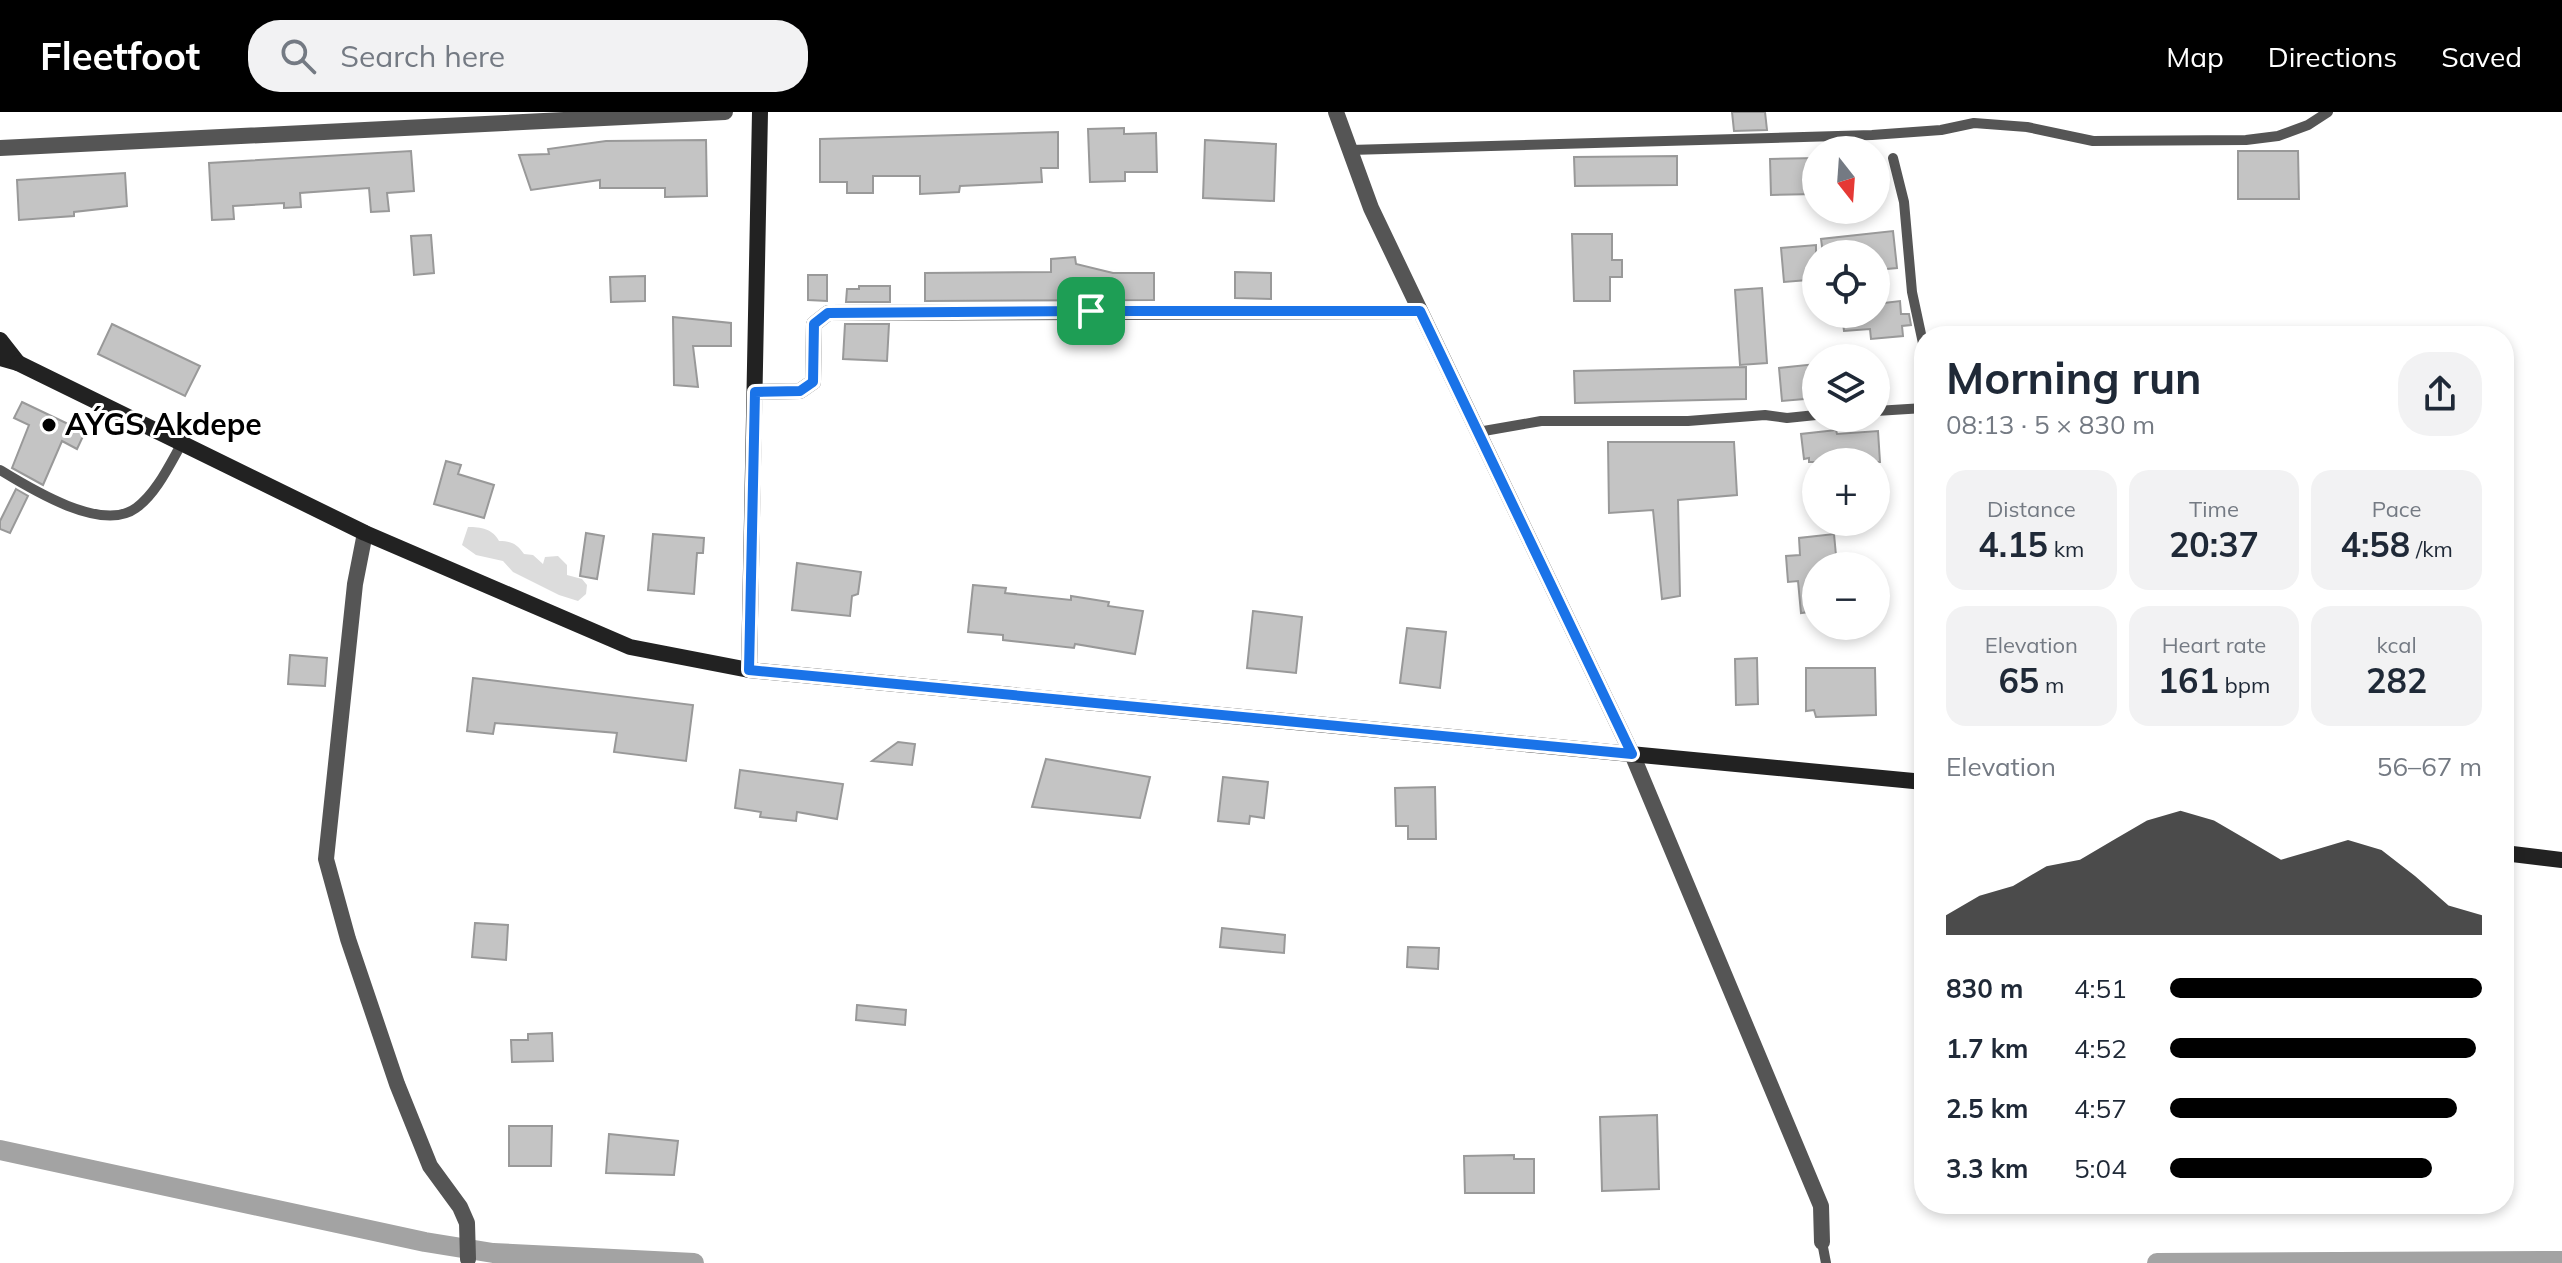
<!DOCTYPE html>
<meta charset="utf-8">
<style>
:root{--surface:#fff;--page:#f2f2f3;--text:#1f2937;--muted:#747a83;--accent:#000}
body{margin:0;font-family:Mulish,sans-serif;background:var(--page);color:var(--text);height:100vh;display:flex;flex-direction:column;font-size:30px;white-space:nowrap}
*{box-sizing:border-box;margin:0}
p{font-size:26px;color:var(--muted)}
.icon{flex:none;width:44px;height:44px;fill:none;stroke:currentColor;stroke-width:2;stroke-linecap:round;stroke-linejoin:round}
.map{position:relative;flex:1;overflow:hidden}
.side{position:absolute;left:1914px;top:214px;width:600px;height:888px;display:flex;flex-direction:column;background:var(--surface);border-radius:32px;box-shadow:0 4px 12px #0003}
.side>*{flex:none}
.needle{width:52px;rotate:163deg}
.tools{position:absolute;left:1802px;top:24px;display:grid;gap:16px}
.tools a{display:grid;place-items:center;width:88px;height:88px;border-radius:50%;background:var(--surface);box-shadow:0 4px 12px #0003;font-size:40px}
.pin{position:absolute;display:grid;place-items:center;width:68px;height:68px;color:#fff;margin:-34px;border-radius:16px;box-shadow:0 4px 12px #0006}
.round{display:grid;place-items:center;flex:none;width:84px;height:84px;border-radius:32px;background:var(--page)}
.summary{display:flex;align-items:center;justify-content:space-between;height:136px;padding:0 32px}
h1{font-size:44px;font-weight:700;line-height:60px}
.stats{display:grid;grid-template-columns:repeat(3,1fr);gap:12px;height:136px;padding:8px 32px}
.stats div{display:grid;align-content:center;border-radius:20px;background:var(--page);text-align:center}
.stats b{font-size:34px;font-weight:700}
.stats small{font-size:22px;font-weight:400}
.stats p{font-size:22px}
.chart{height:224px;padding:16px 32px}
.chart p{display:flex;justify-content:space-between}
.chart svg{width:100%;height:144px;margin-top:8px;fill:var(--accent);opacity:.7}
ul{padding:0 32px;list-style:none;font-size:26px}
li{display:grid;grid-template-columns:128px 96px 1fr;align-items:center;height:60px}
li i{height:20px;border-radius:10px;background:var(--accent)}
header{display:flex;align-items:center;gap:48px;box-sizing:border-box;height:112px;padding:0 40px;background:var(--accent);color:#fff}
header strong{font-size:38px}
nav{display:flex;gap:44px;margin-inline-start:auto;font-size:28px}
.search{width:560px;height:72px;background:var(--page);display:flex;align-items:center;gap:20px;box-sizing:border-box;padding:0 28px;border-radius:32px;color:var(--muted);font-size:30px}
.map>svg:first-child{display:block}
.green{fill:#dcdcdc}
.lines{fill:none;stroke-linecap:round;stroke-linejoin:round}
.canal{stroke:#a3a3a3;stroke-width:20}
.building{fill:#c4c4c4;stroke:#999;stroke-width:2}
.lane{stroke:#555;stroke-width:10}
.street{stroke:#555;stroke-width:16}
.secondary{stroke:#222;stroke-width:16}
.route-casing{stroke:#fff;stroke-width:16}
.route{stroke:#1a73e8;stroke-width:10}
.poi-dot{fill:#000;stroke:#fff;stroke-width:3}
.labels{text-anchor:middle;stroke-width:6;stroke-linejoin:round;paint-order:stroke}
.poi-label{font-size:30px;font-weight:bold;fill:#000;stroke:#fff;text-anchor:start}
</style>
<header>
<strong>Fleetfoot</strong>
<div class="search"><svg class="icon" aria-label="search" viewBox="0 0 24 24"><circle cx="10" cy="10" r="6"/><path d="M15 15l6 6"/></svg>Search here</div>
<nav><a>Map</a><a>Directions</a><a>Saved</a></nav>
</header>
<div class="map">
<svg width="2562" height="1151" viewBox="0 0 2562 1151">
<rect width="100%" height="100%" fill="#fff"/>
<!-- green -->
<path class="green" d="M468,415c13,0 25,2 31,14 12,0 18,3 25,13l9,1 10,9 2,-7 13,-1 9,9v10l15,4 5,6 -1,9 -8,7 -19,-6 -46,-23 -10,-11 -27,-6 -14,-10z"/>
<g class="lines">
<!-- canal -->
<g class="canal">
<path d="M0,1038l425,92 68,11 201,10"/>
<path d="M2157,1151l405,-2"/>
</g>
</g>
<!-- building -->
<g class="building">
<path d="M1732,0h33l2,18 -33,1z"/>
<path d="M1124,16v6l32,-1 1,39h-32v9l-35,1 -2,-53z"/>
<path d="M1058,20v36h-17l1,14 -82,4 -1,6 -39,2v-18h-47v17h-26v-11h-27v-43z"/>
<path d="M706,28l1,56 -42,1v-9h-65v-8l-69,10 -12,-35 30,-1 -1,-5 58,-8z"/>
<path d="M1205,28l71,4 -2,57 -71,-3z"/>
<path d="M411,39l3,40 -27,2 2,18 -18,1 -2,-24 -69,5 1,14 -17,1v-5l-51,3 1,13 -22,1 -3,-57z"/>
<path d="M2238,39h60l1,48h-61z"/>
<path d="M1677,44v29l-102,1 -1,-29z"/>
<path d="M1816,46v36l-45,1 -1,-36z"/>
<path d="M125,61l2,33 -53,6v4l-55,4 -2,-40z"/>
<path d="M1893,119l4,37 -21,2v-16h-53l-2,-15z"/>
<path d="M1572,122h40v26h10v17h-12v24h-36z"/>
<path d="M431,123l3,38 -20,2 -3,-39z"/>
<path d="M1816,133v28h-6l-2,7 -24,2 -3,-34z"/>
<path d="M1075,145l1,7 37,9h41v27l-229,1v-28l126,-1v-13z"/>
<path d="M1235,160l36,1v26l-36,-1z"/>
<path d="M808,163h19v26l-19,-1z"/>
<path d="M645,164v25l-34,1 -1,-25z"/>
<path d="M859,174h31v16h-44l1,-13h12z"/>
<path d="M1762,176l5,75 -27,2 -5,-75z"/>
<path d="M1900,189l1,13h8l2,11 -9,1 1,10 -32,3 -1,-10 -26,2 -2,-17h34v-10z"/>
<path d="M673,205l58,6v23h-38l5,41 -24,-2z"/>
<path d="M112,212l88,42 -15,30 -87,-42z"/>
<path d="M845,212h44l-2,37 -44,-2z"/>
<path d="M1816,252v34l-34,3 -3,-33z"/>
<path d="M1746,255v32l-171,4 -1,-32z"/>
<path d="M22,290l63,30 -8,17 -15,-8 -19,44 -31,-17 17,-43 -15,-7z"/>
<path d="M1836,318l1,4 41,-3 2,31h-71v-4l-5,1 -3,-25z"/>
<path d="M1608,330h126l3,53 -59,5 2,96 -18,3 -9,-89 -44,3z"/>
<path d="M446,349l15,4 -3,9 36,11 -10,33 -50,-14z"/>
<path d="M16,377l12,7 -18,37 -10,-4v-8z"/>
<path d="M586,421l18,3 -7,43 -17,-3z"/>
<path d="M653,422l51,4 -1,15h-6l-3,41 -46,-4z"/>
<path d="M1834,422l3,32h-21v45l-15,2 -3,-32 -10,1 -2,-26 14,-1 -1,-17z"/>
<path d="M797,451l64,9 -3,22 -6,2 -2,20 -58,-6z"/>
<path d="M973,473l33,3 -1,5 66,7v-4l38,6 -1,4 35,5 -8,43 -60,-10 -1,4 -71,-8v-5l-35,-3z"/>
<path d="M1253,499l49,6 -6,56 -49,-5z"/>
<path d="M1407,516l39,4 -6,56 -40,-5z"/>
<path d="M290,543l37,3 -2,28 -37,-2z"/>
<path d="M1757,546l1,46 -22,1 -1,-46z"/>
<path d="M1806,556h69l1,47 -60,2 -2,-7 -8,1z"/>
<path d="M473,566l220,27 -7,56 -72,-9 3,-19 -122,-10 -2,11 -26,-3z"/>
<path d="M898,630l17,2 -3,21 -40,-4z"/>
<path d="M1046,647l104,18 -10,41 -108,-11z"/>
<path d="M740,658l103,14 -6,35 -40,-7 -1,9 -36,-4 1,-5 -26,-4z"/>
<path d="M1223,665l45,5 -4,36 -14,-2 -1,8 -31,-3z"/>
<path d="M1435,675l1,52h-28v-13h-12l-1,-38z"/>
<path d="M475,811l33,2 -2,35 -34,-3z"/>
<path d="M1222,816l63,7 -1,18 -64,-6z"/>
<path d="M1408,835l31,1 -1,21 -31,-2z"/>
<path d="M857,893l49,5 -1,15 -49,-5z"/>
<path d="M552,921l1,28 -41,1 -1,-22h17v-6z"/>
<path d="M1657,1003l2,74 -57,2 -2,-74z"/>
<path d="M509,1014h43l-1,40h-42z"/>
<path d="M609,1022l69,7 -4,34 -68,-2z"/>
<path d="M1514,1043v4h20v34h-69l-1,-37z"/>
</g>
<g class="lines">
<!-- lane -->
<g class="lane">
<path d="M1350,38l522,-15 69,-5 33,-7 53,4 66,14 153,-1 32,-4 30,-11 20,-13"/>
<path d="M1893,46l11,44 8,90 12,56"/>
<path d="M1876,299l48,-3"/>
<path d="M1478,320l63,-11h147l77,-6 22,3 29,-3"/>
<path d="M0,358c31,19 102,63 136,38 20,-14 34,-44 46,-65"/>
<path d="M1822,1130l4,21"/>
</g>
<!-- street -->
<g class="street">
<path d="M1336,0l35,96 261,546 189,452 1,36"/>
<path d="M0,36l725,-36"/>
<path d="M755,280l45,-1 13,-9 1,-58 14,-11 592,-2"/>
<path d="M365,421l-10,51 -29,275 22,80 49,145 33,82 30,41 7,16 1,36"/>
</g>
<!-- secondary -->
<g class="secondary">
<path d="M0,228l18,23 -18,-5"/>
<path d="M18,251l347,170 265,114 119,23 1175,112"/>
<path d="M749,558l11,-558"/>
<path d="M2504,741l58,7"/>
</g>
</g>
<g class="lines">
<defs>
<path id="route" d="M1091,199h329l212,443 -883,-84 6,-278 45,-1 13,-9 1,-58 14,-11z"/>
</defs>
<!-- route casing -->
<use href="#route" class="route-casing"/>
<!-- route -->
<use href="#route" class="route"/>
</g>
<!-- markers -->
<circle class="poi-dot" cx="49" cy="313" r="8"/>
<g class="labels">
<!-- poi labels -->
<g class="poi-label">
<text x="65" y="323">AÝGS Akdepe</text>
</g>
</g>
</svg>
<div class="tools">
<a><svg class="needle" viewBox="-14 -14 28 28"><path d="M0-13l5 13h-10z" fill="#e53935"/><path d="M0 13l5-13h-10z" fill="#747a83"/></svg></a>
<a><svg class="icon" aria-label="locate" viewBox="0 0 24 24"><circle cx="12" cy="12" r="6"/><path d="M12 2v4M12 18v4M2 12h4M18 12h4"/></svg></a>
<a><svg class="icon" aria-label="layers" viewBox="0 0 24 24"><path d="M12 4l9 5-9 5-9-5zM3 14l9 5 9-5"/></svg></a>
<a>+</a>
<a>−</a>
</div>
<div class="pin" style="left:1091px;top:199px;background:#1e9e55"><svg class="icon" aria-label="arrive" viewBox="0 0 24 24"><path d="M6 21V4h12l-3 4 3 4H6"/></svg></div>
<section class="side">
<div class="summary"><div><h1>Morning run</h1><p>08:13 · 5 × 830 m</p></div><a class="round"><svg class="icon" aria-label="share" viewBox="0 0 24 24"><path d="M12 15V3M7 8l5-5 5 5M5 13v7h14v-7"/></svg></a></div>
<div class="stats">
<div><p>Distance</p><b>4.15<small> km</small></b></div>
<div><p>Time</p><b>20:37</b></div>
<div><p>Pace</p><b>4:58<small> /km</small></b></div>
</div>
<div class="stats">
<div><p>Elevation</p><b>65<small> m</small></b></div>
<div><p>Heart rate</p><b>161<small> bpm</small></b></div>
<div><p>kcal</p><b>282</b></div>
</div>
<div class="chart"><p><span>Elevation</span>56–67 m</p>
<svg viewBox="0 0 160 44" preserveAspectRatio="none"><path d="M0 44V38L10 32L20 29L30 23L40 21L50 15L60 9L70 6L80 9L90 15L100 21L110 18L120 15L130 18L140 26L150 35L160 38V44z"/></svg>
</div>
<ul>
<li><b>830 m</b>4:51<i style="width:100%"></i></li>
<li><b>1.7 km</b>4:52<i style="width:98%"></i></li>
<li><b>2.5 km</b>4:57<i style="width:92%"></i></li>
<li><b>3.3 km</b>5:04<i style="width:84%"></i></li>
</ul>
</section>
</div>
